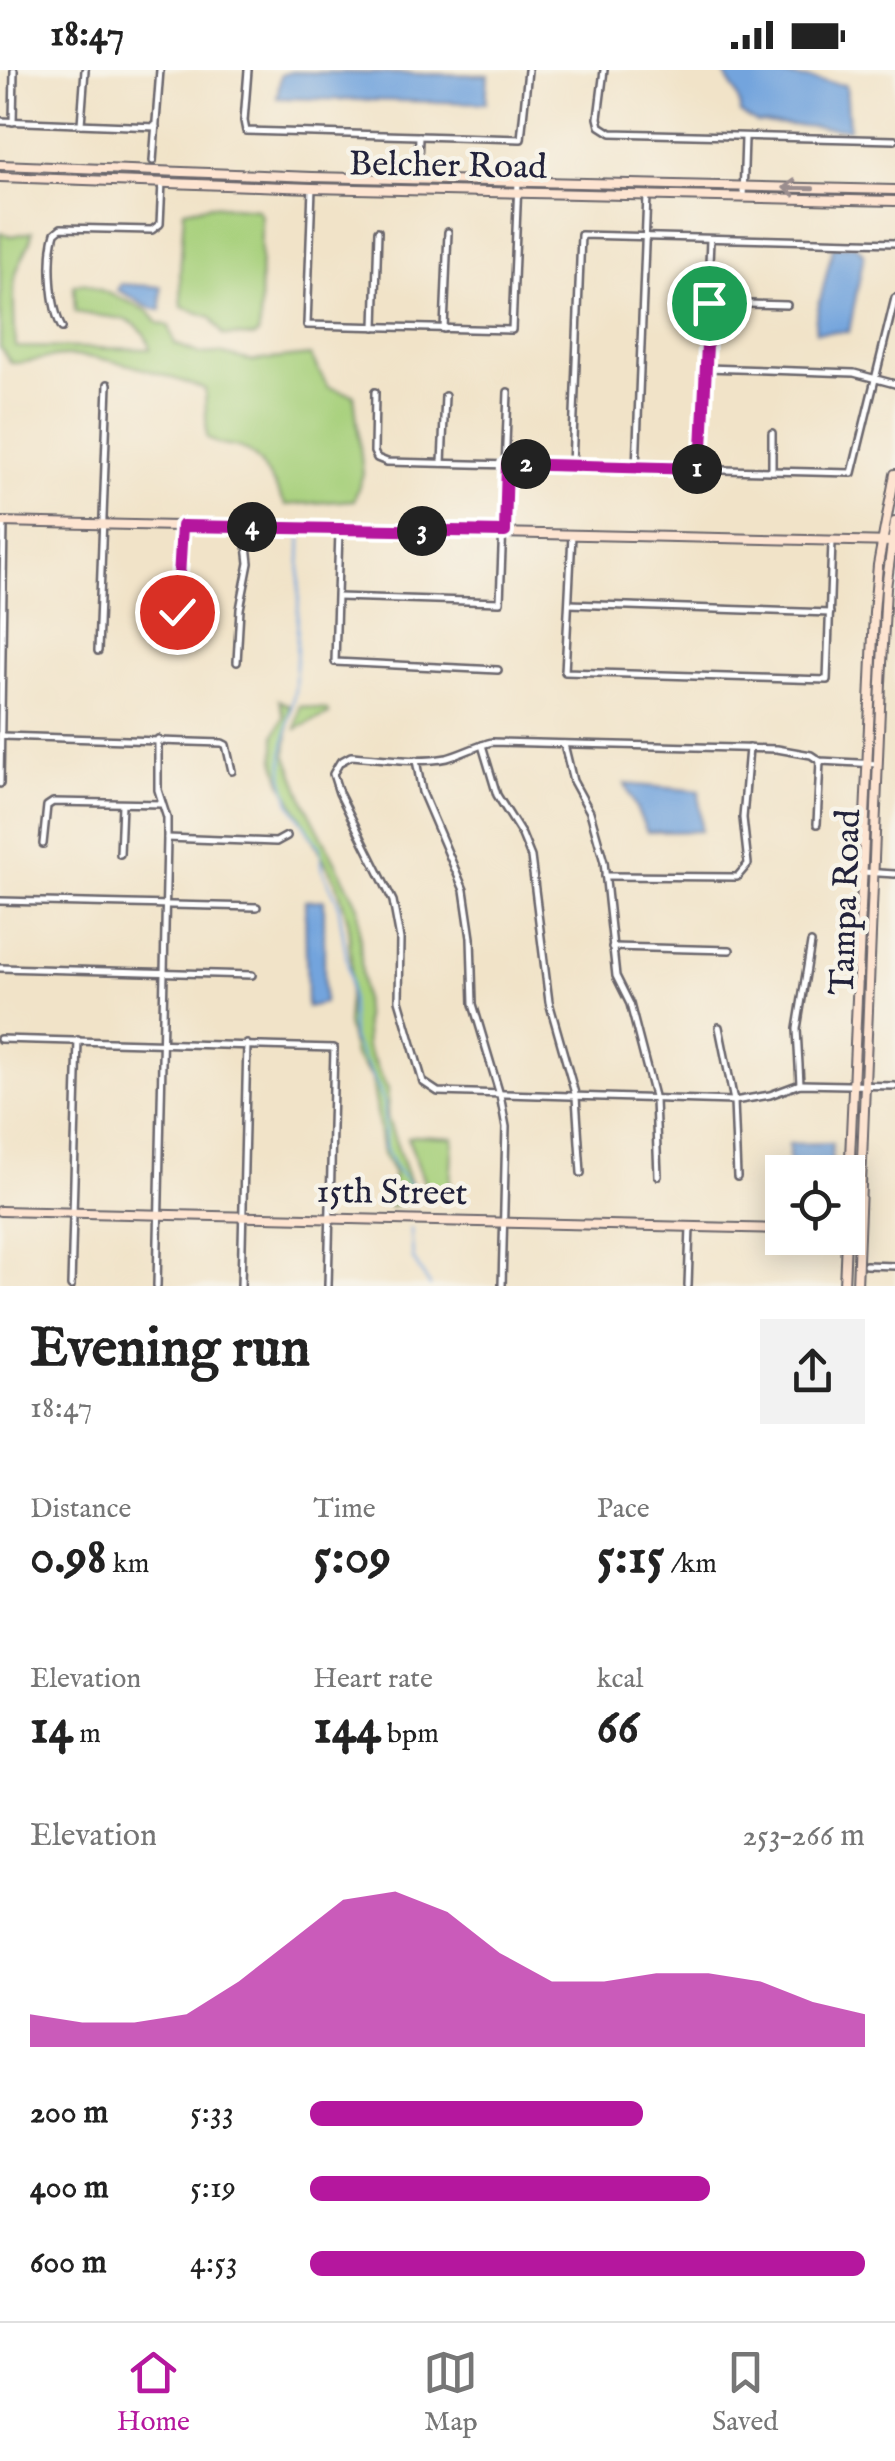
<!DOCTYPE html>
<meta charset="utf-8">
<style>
:root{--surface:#fff;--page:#f2f2f2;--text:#222;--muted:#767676;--line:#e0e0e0;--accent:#b5179e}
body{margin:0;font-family:"IM FELL English",serif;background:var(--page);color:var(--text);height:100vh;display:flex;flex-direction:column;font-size:38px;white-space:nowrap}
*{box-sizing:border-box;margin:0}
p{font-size:32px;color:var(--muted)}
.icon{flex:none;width:55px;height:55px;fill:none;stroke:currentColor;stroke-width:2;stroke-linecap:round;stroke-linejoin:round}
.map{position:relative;height:1216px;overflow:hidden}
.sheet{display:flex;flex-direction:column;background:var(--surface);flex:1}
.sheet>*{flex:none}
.fabs{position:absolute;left:765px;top:1085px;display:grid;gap:20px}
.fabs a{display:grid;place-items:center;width:100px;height:100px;border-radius:0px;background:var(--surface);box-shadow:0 5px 25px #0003;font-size:50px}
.pin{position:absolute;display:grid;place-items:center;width:85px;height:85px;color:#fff;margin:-42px;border:5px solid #fff;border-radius:50%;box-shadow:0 2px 10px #0007}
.km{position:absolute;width:50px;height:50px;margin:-25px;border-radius:50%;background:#222;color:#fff;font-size:28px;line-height:50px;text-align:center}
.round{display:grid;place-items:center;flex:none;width:105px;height:105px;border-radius:0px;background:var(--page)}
.overview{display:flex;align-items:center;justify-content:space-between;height:170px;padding:0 30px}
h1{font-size:55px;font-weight:700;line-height:75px}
.stats{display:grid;grid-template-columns:repeat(3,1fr);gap:15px;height:170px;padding:10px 30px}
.stats div{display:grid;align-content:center}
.stats b{font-size:50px;font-weight:700}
.stats small{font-size:28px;font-weight:400}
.stats p{font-size:28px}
.chart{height:280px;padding:20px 30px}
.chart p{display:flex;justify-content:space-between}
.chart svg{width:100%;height:180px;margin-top:10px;fill:var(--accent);opacity:.7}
ul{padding:0 30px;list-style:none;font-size:32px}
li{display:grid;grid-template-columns:160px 120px 1fr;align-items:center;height:75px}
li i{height:25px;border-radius:12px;background:var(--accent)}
.status{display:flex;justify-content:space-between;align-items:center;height:70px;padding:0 50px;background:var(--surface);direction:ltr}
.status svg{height:28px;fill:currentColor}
.tabs{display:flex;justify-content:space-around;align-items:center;height:140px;border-top:2px solid var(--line);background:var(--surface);font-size:28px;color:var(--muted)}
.tabs a{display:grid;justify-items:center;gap:5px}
.tabs .active{color:var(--accent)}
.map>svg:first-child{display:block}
.green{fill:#a7d07b;stroke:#64795b;stroke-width:2.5}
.water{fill:#73a4dd;stroke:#4a638c;stroke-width:2.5}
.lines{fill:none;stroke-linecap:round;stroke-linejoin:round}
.stream{stroke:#73a4dd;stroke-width:2.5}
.street-casing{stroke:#6a666c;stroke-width:10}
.secondary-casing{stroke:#6a666c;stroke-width:12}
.street{stroke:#fff;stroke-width:5}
.secondary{stroke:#fde4d1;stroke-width:8}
.oneway{stroke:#9a8d8e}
.route-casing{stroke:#fff;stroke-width:20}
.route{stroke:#b5179e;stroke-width:12}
.labels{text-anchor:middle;stroke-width:9;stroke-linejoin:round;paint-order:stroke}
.street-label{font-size:35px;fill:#22223b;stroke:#f7f3e8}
</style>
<div class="status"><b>18:47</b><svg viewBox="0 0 49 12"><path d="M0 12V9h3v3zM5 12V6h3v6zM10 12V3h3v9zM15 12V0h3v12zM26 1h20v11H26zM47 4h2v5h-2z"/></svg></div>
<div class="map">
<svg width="895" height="1216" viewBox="0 0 895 1216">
<rect width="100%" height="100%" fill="#f7f3e8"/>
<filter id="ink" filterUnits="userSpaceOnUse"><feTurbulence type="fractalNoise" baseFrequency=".01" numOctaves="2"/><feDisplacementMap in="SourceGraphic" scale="20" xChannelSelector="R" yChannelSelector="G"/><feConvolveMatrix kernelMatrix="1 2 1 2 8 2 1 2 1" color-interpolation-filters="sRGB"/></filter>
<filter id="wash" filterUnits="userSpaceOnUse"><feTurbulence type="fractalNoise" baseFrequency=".0048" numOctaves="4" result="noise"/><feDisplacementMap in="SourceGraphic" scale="40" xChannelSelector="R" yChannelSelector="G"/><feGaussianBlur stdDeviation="2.25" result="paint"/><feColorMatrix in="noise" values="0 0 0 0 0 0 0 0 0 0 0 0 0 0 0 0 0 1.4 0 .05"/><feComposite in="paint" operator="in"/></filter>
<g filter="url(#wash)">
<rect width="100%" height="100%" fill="#f1e3c8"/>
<!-- green -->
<g class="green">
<path d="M210,135l47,4 4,6 -1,110 -2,9 -5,3 -30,-2 -12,-18 -29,-10 -2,-34 4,-63z"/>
<path d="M32,162c-2,18 -15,29 -17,47 -3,21 0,46 1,68l134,2c-9,-40 -47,-29 -75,-37l-1,-27 10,-2 45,19 19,9 10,12 11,3 6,18 25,10 19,-1 33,8 58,-6 18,32 26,8 9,79 -9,26 -68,5c-12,-18 -25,-52 -48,-58 -15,-4 -16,0 -31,-9l-2,-49c-46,-15 -91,-33 -139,-33 -20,0 -36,8 -55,7l-11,-16v-114l12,3z"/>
<path d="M279,630l11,6 -4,48 19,49 53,103 8,141 22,42 -1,28 29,84 -27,6 5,-34 -11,-19 -11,-76 -18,-23 -7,-31 4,-59 -3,-45 -11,-36 -55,-101 -7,-24v-24l9,-18z"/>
<path d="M300,636l27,4 2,4 -33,15z"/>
<path d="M414,1066l39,2 -4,62 -16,-4 -6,-6 -19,-52z"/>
</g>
<!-- water -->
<g class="water">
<path d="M724,0h47l5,4 70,11 3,44 -92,-6 -17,-10c0,-26 -13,-25 -16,-43z"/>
<path d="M291,2l197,3 -2,28 -209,-5 4,-23z"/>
<path d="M855,175l9,9 -15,78h-33l-1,-10 18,-75z"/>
<path d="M121,214l40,3v23c-15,0 -29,-15 -44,-20z"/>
<path d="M625,714l74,7 2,40 -54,1z"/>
<path d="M324,830v103l-17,4 -2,-106z"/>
<path d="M832,1073l-1,29h-42v-28z"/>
</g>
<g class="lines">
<!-- stream -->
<g class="stream">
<path d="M301,467l-6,152 -12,63v25l7,26 30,46 3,22 15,31 12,78 2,59 26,48 6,17 1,43 10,21 14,16 2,20"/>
<path d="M411,1159l2,30 17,27"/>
</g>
</g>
</g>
<g filter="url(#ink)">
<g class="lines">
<defs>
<g id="street">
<path d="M248,0l-4,51 2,10 275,8 7,-69"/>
<path d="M604,0l-6,48 2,8 11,7 284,7"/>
<path d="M0,51l156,6"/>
<path d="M13,52l1,-52"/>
<path d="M81,54l4,-54"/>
<path d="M153,91l7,-91"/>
<path d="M411,109l7,-12 1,-31"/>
<path d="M312,118l-5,137 205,5 6,-148"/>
<path d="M743,128l2,-60"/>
<path d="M709,233l78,2"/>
<path d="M375,257l3,-96"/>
<path d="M62,258c-12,-22 -14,-71 -7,-95l6,-5 91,2 8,-6 2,-42"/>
<path d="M444,259l4,-97"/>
<path d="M706,298l148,5 41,11"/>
<path d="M375,322l-1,60 3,6 10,4 465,11 43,-175"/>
<path d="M442,393l3,-67"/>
<path d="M572,396l9,-231 314,8"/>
<path d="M636,398l11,-272"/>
<path d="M701,399l9,-230"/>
<path d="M772,401v-38"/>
<path d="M339,460l-4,132 163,8"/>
<path d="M572,465l-7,137 262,8 5,-138"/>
<path d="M338,527l162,5 8,-210"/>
<path d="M569,534l261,9"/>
<path d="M173,552l4,-10 5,-86"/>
<path d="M98,581l10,-267"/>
<path d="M237,592l3,-53 9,-46 -4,-36"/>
<path d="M2,666l220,7 4,2 6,26"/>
<path d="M564,674l9,37 17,31 14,50 12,114 14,28 25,96 3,76"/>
<path d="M482,675l15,50 25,40 9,22 18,145 27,95 5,76"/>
<path d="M416,690l6,32 42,98 7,48 2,66 27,91 6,32 -4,159"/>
<path d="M878,694l-58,-3 -9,-6 -34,-6 -285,-7c-16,4 -30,12 -45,16 -31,6 -66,0 -96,-2l-11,6 -7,12 6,19 54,108 7,38 -1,61 24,82 15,10 296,9 36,-6 30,-11 95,2"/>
<path d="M0,714l4,-262"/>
<path d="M817,754l3,-63"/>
<path d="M167,768l109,4 11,-6"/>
<path d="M43,774l4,-38 6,-4 109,2"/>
<path d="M120,784l2,-50"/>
<path d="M863,802l32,2"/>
<path d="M605,806l132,1 11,-13 -5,-46 6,-70"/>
<path d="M0,831l257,6"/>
<path d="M612,877l118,3"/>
<path d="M0,898l252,7"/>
<path d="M719,957l15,74 3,76"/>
<path d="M0,969l334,9 -6,238"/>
<path d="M800,1014l-3,-55 14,-86"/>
<path d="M866,1195l29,1"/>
<path d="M71,1216l7,-246"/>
<path d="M157,1216l10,-448v-20l-9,-28v-51"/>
<path d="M241,1216l6,-242"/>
<path d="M688,1216l2,-59"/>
</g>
<g id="secondary">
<path d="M0,95l312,12 583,13"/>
<path d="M0,107l312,11 583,13"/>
<path d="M0,452l895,20"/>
<path d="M848,1133l26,-591 4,-47 17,-91"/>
<path d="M0,1141l782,18"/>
<path d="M844,1216l2,-48"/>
<path d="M857,1216l24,-603 5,-95 9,-66"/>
</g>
</defs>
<!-- street casing -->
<use href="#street" class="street-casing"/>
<!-- secondary casing -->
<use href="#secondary" class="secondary-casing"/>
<!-- street -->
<use href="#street" class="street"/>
<!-- secondary -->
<use href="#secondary" class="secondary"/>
</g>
<!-- one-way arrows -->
<defs><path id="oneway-shaft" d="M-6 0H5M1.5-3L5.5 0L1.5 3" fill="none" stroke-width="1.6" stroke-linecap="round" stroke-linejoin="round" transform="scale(2.5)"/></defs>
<use class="oneway" href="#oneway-shaft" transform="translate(798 118) rotate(-179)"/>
</g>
<g class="lines" filter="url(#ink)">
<defs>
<path id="route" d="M177,542l5,-86 323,6 2,-68 194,5 8,-166"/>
</defs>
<!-- route casing -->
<use href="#route" class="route-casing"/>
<!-- route -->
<use href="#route" class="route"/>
</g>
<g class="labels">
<!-- street labels -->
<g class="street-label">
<text transform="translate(448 94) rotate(1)" y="12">Belcher Road</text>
<text transform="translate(844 832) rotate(-88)" y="12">Tampa Road</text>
<text transform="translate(392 1121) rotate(1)" y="12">15th Street</text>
</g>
</g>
</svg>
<div class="fabs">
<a><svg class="icon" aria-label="locate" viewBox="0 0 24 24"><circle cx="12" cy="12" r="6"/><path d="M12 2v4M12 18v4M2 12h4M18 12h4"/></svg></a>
</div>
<div class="pin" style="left:709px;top:233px;background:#1e9e55"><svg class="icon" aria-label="arrive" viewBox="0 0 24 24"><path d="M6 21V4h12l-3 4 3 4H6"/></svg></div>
<div class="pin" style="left:177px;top:542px;background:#d93025"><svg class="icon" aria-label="check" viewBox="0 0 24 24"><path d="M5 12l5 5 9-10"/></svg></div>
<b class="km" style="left:697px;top:399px">1</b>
<b class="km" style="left:526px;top:394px">2</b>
<b class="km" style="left:422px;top:461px">3</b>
<b class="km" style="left:252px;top:457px">4</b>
</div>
<section class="sheet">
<div class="overview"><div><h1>Evening run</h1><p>18:47</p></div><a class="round"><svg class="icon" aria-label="share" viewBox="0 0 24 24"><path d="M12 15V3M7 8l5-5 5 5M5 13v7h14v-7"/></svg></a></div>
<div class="stats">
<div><p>Distance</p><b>0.98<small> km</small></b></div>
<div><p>Time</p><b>5:09</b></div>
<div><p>Pace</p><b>5:15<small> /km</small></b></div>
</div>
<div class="stats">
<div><p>Elevation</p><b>14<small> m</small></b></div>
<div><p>Heart rate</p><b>144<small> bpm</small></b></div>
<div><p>kcal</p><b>66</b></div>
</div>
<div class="chart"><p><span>Elevation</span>253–266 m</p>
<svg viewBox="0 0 160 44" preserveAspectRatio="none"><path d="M0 44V36L10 38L20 38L30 36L40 28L50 18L60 8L70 6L80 11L90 21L100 28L110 28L120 26L130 26L140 28L150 33L160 36V44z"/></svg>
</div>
<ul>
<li><b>200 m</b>5:33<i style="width:60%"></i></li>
<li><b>400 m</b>5:19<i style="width:72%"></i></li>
<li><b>600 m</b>4:53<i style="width:100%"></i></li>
</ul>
</section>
<nav class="tabs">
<a class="active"><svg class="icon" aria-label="home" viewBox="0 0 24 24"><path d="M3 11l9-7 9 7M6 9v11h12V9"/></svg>Home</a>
<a><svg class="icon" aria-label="map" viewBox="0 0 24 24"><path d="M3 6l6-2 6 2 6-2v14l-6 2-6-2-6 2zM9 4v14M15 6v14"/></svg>Map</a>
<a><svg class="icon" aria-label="saved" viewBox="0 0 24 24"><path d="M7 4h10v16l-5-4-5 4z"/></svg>Saved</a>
</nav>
